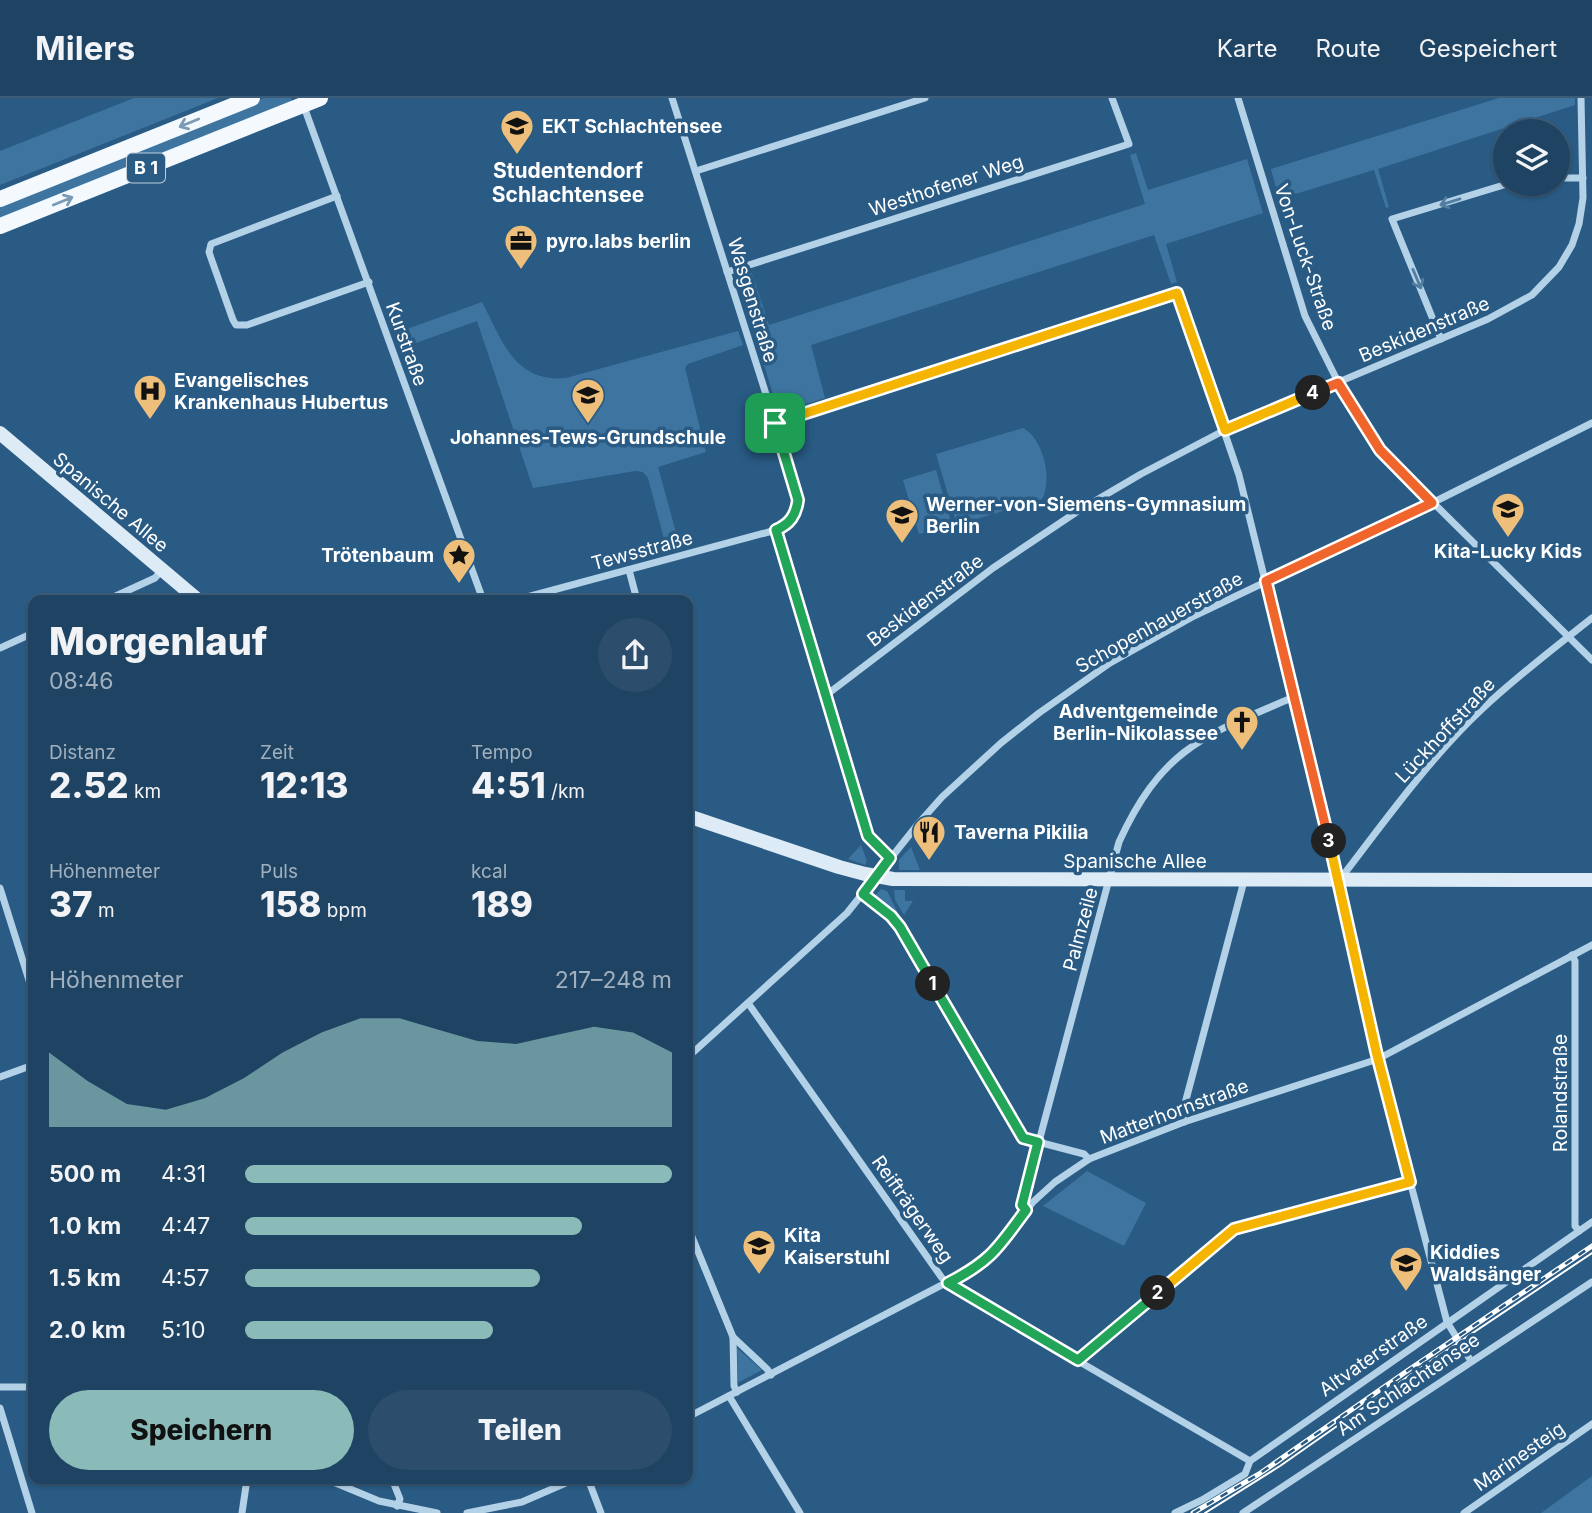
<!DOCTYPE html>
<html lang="de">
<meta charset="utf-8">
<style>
:root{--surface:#1f4463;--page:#2c4e6c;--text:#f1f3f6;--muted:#a1b0be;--line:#3c5c78;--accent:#8bbbb9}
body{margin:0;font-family:Inter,sans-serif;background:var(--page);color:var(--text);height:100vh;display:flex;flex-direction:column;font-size:26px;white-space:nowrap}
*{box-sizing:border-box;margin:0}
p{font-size:23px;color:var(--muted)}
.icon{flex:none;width:38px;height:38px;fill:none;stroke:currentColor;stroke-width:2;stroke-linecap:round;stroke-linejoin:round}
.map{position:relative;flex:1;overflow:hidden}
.panel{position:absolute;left:28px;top:497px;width:665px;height:889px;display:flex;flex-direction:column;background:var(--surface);border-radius:14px;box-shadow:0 2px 5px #0004,0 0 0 2px var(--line)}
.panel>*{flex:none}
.buttons{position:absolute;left:1493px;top:21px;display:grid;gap:14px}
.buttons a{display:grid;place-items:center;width:77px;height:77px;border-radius:50%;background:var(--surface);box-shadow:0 2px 5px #0004,0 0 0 2px var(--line);font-size:35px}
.pin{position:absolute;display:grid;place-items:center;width:60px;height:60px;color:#fff;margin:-30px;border-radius:14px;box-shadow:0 4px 10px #0006}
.km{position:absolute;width:35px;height:35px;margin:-18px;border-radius:50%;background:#222;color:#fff;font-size:19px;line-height:35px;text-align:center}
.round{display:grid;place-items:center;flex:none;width:74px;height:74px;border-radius:37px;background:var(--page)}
.head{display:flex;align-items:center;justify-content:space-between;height:119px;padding:0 21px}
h1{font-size:38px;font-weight:800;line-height:52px}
.stats{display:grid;grid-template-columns:repeat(3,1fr);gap:10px;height:119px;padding:7px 21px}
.stats div{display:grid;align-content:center}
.stats b{font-size:35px;font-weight:800}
.stats small{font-size:19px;font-weight:400}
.stats p{font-size:19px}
.chart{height:196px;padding:14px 21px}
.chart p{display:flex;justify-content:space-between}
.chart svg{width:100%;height:126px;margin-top:7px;fill:var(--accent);opacity:.7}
.button{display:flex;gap:14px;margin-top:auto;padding:14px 21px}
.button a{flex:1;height:80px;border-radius:42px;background:var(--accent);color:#111;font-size:28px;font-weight:800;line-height:80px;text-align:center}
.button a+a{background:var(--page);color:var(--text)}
ul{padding:0 21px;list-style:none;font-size:23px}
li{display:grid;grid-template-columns:112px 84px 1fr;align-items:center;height:52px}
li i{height:18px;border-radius:9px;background:var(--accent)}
header{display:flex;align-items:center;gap:42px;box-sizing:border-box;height:98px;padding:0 35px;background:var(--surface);border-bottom:2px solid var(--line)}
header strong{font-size:33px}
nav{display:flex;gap:38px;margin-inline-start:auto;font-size:24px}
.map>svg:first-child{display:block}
.green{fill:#3e75a0}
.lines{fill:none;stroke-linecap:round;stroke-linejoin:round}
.street{stroke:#b3d1e7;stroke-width:7}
.secondary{stroke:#ddebf6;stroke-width:14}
.primary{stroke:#f4f9fe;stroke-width:16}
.tram{stroke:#fff;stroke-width:2}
.rail-casing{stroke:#fff;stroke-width:5}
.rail{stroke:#295b84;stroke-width:2.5;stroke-dasharray:8;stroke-linecap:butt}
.oneway{stroke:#7a9ab5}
.oneway2{stroke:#527ea2}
.split-1-casing{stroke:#fff;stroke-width:14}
.split-2-casing{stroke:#fff;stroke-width:14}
.split-3-casing{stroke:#fff;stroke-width:14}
.split-4-casing{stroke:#fff;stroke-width:14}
.split-5-casing{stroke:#fff;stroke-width:14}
.split-1{stroke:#22a559;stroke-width:9}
.split-2{stroke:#22a559;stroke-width:9}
.split-3{stroke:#f5b400;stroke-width:9}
.split-4{stroke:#f0652b;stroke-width:9}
.split-5{stroke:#f5b400;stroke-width:9}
.labels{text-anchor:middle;stroke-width:7;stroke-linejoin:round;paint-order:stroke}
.shield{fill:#295b84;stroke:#bfceda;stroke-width:2}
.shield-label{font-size:18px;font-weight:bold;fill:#fff}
.poi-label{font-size:19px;font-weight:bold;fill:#fff;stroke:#295b84;text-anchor:start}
.street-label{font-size:19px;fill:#fff;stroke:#295b84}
.neighbourhood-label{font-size:21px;font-weight:bold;fill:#fff;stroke:#295b84}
</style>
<header>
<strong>Milers</strong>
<nav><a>Karte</a><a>Route</a><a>Gespeichert</a></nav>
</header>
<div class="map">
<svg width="1592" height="1415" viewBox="0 0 1592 1415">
<rect width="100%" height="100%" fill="#295b84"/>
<!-- green -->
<g class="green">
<path d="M134,0h84l-218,87v-34z"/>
<path d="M264,0h27l3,6 -294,118v-18z"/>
<path d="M1499,0h76v7l-197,64 11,38 -3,1 -12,-38 -95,29 -8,-30z"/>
<path d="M1136,55l12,37 99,-31 16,54 -97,31 11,38 -6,2 -17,-49 -343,110 14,53 -40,13 -8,-4 -39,-126 2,-4 12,-4 17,52 376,-121 -15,-49z"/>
<path d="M482,204c20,38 32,81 84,76l172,-47 5,14 -55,19 -3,4 21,84 -48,15 22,80 -13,3 -19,-72 -5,-6 -8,-1 -102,17 -56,-167 -75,27 -6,-15z"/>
<path d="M1023,330c20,10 30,52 19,71l-85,26 -21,-71z"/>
<path d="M936,372l16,55 -33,9 -16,-54z"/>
<path d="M861,747l6,16 -2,4 -17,-6z"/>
<path d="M911,749l9,23h-21v-10z"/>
<path d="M881,791l6,2 14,28 -28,-21z"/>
<path d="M894,792h11v11h8l-9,14 -9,-15z"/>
<path d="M1087,1073l59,32 -22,43 -81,-40z"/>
<path d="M737,1250l25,22 -23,12 -1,-1z"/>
<path d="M1592,1378v37h-51z"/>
</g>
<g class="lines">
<!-- street -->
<g class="street">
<path d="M1238,0l67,218 31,62 44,72 212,210"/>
<path d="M303,6l180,496"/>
<path d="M696,73l229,-73"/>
<path d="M1558,80h25"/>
<path d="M337,98l-126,48 -2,8 2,6 22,62 3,5h11l122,-43"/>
<path d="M727,174l402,-128 -17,-46"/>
<path d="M1441,241l-49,-120 115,-35"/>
<path d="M775,325l402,-130 62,182 100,406 39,178 69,263 24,39"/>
<path d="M776,432l92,306 10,13 12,9"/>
<path d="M629,472l8,30"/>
<path d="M107,502l48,-22 7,-8"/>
<path d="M516,502l260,-70c17,-7 23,-19 21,-38l-125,-394"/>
<path d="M0,550l33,-15"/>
<path d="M825,598l168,-128 85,-57 63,-37 84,-44 263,-111 44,-24 27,-28 13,-22 7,-21 4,-26 -2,-100"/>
<path d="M1341,780c44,-57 87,-118 140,-168 35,-33 73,-62 111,-92"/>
<path d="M0,790l33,105"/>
<path d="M863,796l28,22 9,11 123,211 61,16 5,5"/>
<path d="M1572,857l3,6v265l4,5"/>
<path d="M748,905l194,275 11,10 297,173"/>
<path d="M688,959l159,-144 71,-89 24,-27 59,-54 38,-30 71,-50 84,-47 238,-113 160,-80"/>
<path d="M0,979l33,-12"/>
<path d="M1184,1024l-1,-11 61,-230"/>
<path d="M1026,1112l-4,-5 97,-363c43,-94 86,-107 175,-145"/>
<path d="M688,1129l45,110 1,49 3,6"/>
<path d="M733,1239l34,32 4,6"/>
<path d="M1078,1262l156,-131 176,-47"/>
<path d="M0,1289h33"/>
<path d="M729,1298l71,117"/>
<path d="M0,1310l32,105"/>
<path d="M688,1319l296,-154 15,-16 34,-45 22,-20 34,-23 95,-37 194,-63 214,-114"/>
<path d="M326,1381l53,22 58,12"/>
<path d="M392,1381l8,20 -3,7"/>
<path d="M588,1381l13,34"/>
<path d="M242,1415l5,-34"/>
<path d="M467,1415l55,-11 53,-23"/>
<path d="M1175,1415l27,-13 43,-26 5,-13 342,-239"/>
<path d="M1243,1415l349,-231"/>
<path d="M1464,1415l128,-89"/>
</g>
<!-- secondary -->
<g class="secondary">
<path d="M0,335l198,167"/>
<path d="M688,718l151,51 26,7 28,5 699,1"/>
</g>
<!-- primary -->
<g class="primary">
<path d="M0,101l252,-101"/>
<path d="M0,128l320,-128"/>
</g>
<!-- tram -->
<path class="tram" d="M1205,1415l75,-47 130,-91 182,-122"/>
<defs>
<path id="rail" d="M1193,1415l66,-39 148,-103 185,-125"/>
</defs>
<!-- rail casing -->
<use href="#rail" class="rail-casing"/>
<!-- rail -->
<use href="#rail" class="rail"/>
</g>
<!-- one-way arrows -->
<defs><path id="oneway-shaft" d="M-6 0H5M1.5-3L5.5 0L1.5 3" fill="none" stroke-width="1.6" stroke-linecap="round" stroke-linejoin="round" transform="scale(1.75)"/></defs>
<g class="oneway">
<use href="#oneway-shaft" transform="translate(189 25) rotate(158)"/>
<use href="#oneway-shaft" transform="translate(63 103) rotate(-22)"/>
</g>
<g class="oneway2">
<use href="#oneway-shaft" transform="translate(1450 104) rotate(163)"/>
<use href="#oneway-shaft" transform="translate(1417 181) rotate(67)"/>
</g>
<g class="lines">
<defs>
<path id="split-1" d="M775,325l23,77c-2,15 -8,24 -22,30l92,306 22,22 -27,36 28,22 9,11 33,57"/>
<path id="split-2" d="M933,886l90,154 15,4 -16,63 4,5c-28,38 -35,51 -78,73l130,77 80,-67"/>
<path id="split-3" d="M1158,1195l76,-64 176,-47 -34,-131 -47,-210"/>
<path id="split-4" d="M1313,295l25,-10 42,67 52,53 -166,78 63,260"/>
<path id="split-5" d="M775,325l402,-130 48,137 88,-37"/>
</defs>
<!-- split-1 casing -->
<use href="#split-1" class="split-1-casing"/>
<!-- split-2 casing -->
<use href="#split-2" class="split-2-casing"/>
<!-- split-3 casing -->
<use href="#split-3" class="split-3-casing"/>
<!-- split-4 casing -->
<use href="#split-4" class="split-4-casing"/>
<!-- split-5 casing -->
<use href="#split-5" class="split-5-casing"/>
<!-- split-1 -->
<use href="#split-1" class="split-1"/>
<!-- split-2 -->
<use href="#split-2" class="split-2"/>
<!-- split-3 -->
<use href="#split-3" class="split-3"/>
<!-- split-4 -->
<use href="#split-4" class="split-4"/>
<!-- split-5 -->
<use href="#split-5" class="split-5"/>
</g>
<!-- icons -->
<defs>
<symbol id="school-pin" viewBox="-11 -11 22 30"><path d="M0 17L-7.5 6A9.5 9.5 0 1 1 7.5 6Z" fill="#eebf7a" stroke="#295b84"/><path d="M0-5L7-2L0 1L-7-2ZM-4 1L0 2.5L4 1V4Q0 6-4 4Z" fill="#111"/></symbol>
<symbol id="office-pin" viewBox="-11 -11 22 30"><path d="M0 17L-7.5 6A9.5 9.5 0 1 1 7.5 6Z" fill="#eebf7a" stroke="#295b84"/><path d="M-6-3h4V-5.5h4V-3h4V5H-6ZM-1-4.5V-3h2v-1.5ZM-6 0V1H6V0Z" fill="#111"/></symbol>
<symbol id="hospital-pin" viewBox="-11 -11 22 30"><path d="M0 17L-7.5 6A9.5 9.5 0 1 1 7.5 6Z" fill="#eebf7a" stroke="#295b84"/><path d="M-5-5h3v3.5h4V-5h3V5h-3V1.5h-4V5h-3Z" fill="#111"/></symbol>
<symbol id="sight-pin" viewBox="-11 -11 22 30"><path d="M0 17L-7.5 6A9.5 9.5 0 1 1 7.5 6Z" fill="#eebf7a" stroke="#295b84"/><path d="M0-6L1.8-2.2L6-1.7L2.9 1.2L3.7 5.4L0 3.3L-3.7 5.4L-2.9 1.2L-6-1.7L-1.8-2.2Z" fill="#111"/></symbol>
<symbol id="church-pin" viewBox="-11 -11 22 30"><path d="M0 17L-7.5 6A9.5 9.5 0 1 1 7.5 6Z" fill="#eebf7a" stroke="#295b84"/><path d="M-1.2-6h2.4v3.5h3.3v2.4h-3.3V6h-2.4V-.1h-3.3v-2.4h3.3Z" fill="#111"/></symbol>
<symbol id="restaurant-pin" viewBox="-11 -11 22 30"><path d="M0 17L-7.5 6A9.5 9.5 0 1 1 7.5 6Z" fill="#eebf7a" stroke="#295b84"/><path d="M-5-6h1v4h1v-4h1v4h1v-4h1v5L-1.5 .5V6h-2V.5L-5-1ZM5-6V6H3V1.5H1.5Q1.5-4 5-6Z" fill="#111"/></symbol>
</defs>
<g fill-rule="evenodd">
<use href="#school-pin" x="498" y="9" width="38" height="52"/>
<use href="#office-pin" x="502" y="124" width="38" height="52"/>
<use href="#hospital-pin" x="131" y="274" width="38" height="52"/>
<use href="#school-pin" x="569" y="278" width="38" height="52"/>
<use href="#school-pin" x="1489" y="392" width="38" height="52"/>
<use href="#school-pin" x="883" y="398" width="38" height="52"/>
<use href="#sight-pin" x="440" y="438" width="38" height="52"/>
<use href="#church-pin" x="1223" y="605" width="38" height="52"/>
<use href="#restaurant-pin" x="910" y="715" width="38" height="52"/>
<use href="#school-pin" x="740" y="1129" width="38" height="52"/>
<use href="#school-pin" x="1387" y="1146" width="38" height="52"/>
</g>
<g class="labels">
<!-- shield labels -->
<rect class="shield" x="127" y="55.5" width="38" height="29" rx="5"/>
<g class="shield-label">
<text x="146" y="76">B 1</text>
</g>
<!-- poi labels -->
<g class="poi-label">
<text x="542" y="35">EKT Schlachtensee</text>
<text x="546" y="150">pyro.labs berlin</text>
<text x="174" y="289">Evangelisches<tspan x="174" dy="22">Krankenhaus Hubertus</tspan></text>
<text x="588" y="346" text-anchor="middle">Johannes-Tews-Grundschule</text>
<text x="926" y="413">Werner-von-Siemens-Gymnasium<tspan x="926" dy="22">Berlin</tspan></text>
<text x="1508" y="460" text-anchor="middle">Kita-Lucky Kids</text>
<text x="434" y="464" text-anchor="end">Trötenbaum</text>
<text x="1218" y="620" text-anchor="end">Adventgemeinde<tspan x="1218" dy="22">Berlin-Nikolassee</tspan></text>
<text x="954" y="741">Taverna Pikilia</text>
<text x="784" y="1144">Kita<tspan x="784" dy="22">Kaiserstuhl</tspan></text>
<text x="1430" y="1161">Kiddies<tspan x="1430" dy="22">Waldsänger</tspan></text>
</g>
<!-- street labels -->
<g class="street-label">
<text transform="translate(946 87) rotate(-18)" y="7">Westhofener Weg</text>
<text transform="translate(1306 159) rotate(71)" y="7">Von-Luck-Straße</text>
<text transform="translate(753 202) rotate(73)" y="7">Wasgenstraße</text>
<text transform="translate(1424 231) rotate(-23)" y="7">Beskidenstraße</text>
<text transform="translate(407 246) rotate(70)" y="7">Kurstraße</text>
<text transform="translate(111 404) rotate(40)" y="7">Spanische Allee</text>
<text transform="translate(642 452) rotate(-15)" y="7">Tewsstraße</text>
<text transform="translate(925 502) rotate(-37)" y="7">Beskidenstraße</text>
<text transform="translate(1159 524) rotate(-29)" y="7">Schopenhauerstraße</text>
<text transform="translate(1445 632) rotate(-47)" y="7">Lückhoffstraße</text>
<text x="1135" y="770">Spanische Allee</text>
<text transform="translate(1080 831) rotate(-75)" y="7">Palmzeile</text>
<text transform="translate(1560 995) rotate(-90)" y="7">Rolandstraße</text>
<text transform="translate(1174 1013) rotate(-20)" y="7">Matterhornstraße</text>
<text transform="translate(913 1111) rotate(55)" y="7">Reifträgerweg</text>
<text transform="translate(1373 1257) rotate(-35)" y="7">Altvaterstraße</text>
<text transform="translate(1408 1286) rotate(-34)" y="7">Am Schlachtensee</text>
<text transform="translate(1519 1358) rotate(-35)" y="7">Marinesteig</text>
</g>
<!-- neighbourhood labels -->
<g class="neighbourhood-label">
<text x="568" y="80">Studentendorf<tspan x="568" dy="24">Schlachtensee</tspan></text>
</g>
</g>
</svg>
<div class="buttons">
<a><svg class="icon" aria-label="layers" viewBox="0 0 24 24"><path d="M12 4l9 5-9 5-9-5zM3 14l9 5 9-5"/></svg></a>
</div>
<div class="pin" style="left:775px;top:325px;background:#1e9e55"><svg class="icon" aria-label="arrive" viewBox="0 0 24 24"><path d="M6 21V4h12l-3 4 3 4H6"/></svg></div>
<b class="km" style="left:933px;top:886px">1</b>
<b class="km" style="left:1158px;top:1195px">2</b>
<b class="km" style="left:1329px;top:743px">3</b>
<b class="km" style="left:1313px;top:295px">4</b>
<section class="panel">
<div class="head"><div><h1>Morgenlauf</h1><p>08:46</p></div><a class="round"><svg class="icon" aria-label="share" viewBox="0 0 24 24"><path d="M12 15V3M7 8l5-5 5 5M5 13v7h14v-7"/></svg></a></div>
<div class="stats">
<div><p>Distanz</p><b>2.52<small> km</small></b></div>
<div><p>Zeit</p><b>12:13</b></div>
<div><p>Tempo</p><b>4:51<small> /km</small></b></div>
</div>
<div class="stats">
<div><p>Höhenmeter</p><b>37<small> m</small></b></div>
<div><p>Puls</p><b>158<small> bpm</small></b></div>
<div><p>kcal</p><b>189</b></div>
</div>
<div class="chart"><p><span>Höhenmeter</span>217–248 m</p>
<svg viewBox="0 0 160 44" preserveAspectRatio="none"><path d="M0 44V18L10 28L20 36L30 38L40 34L50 27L60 18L70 11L80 6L90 6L100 10L110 14L120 15L130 12L140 9L150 11L160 18V44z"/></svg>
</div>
<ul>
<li><b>500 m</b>4:31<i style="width:100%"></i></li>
<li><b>1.0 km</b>4:47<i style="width:79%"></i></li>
<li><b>1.5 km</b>4:57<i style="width:69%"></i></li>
<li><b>2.0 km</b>5:10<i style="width:58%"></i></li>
</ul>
<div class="button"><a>Speichern</a><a>Teilen</a></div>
</section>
</div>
